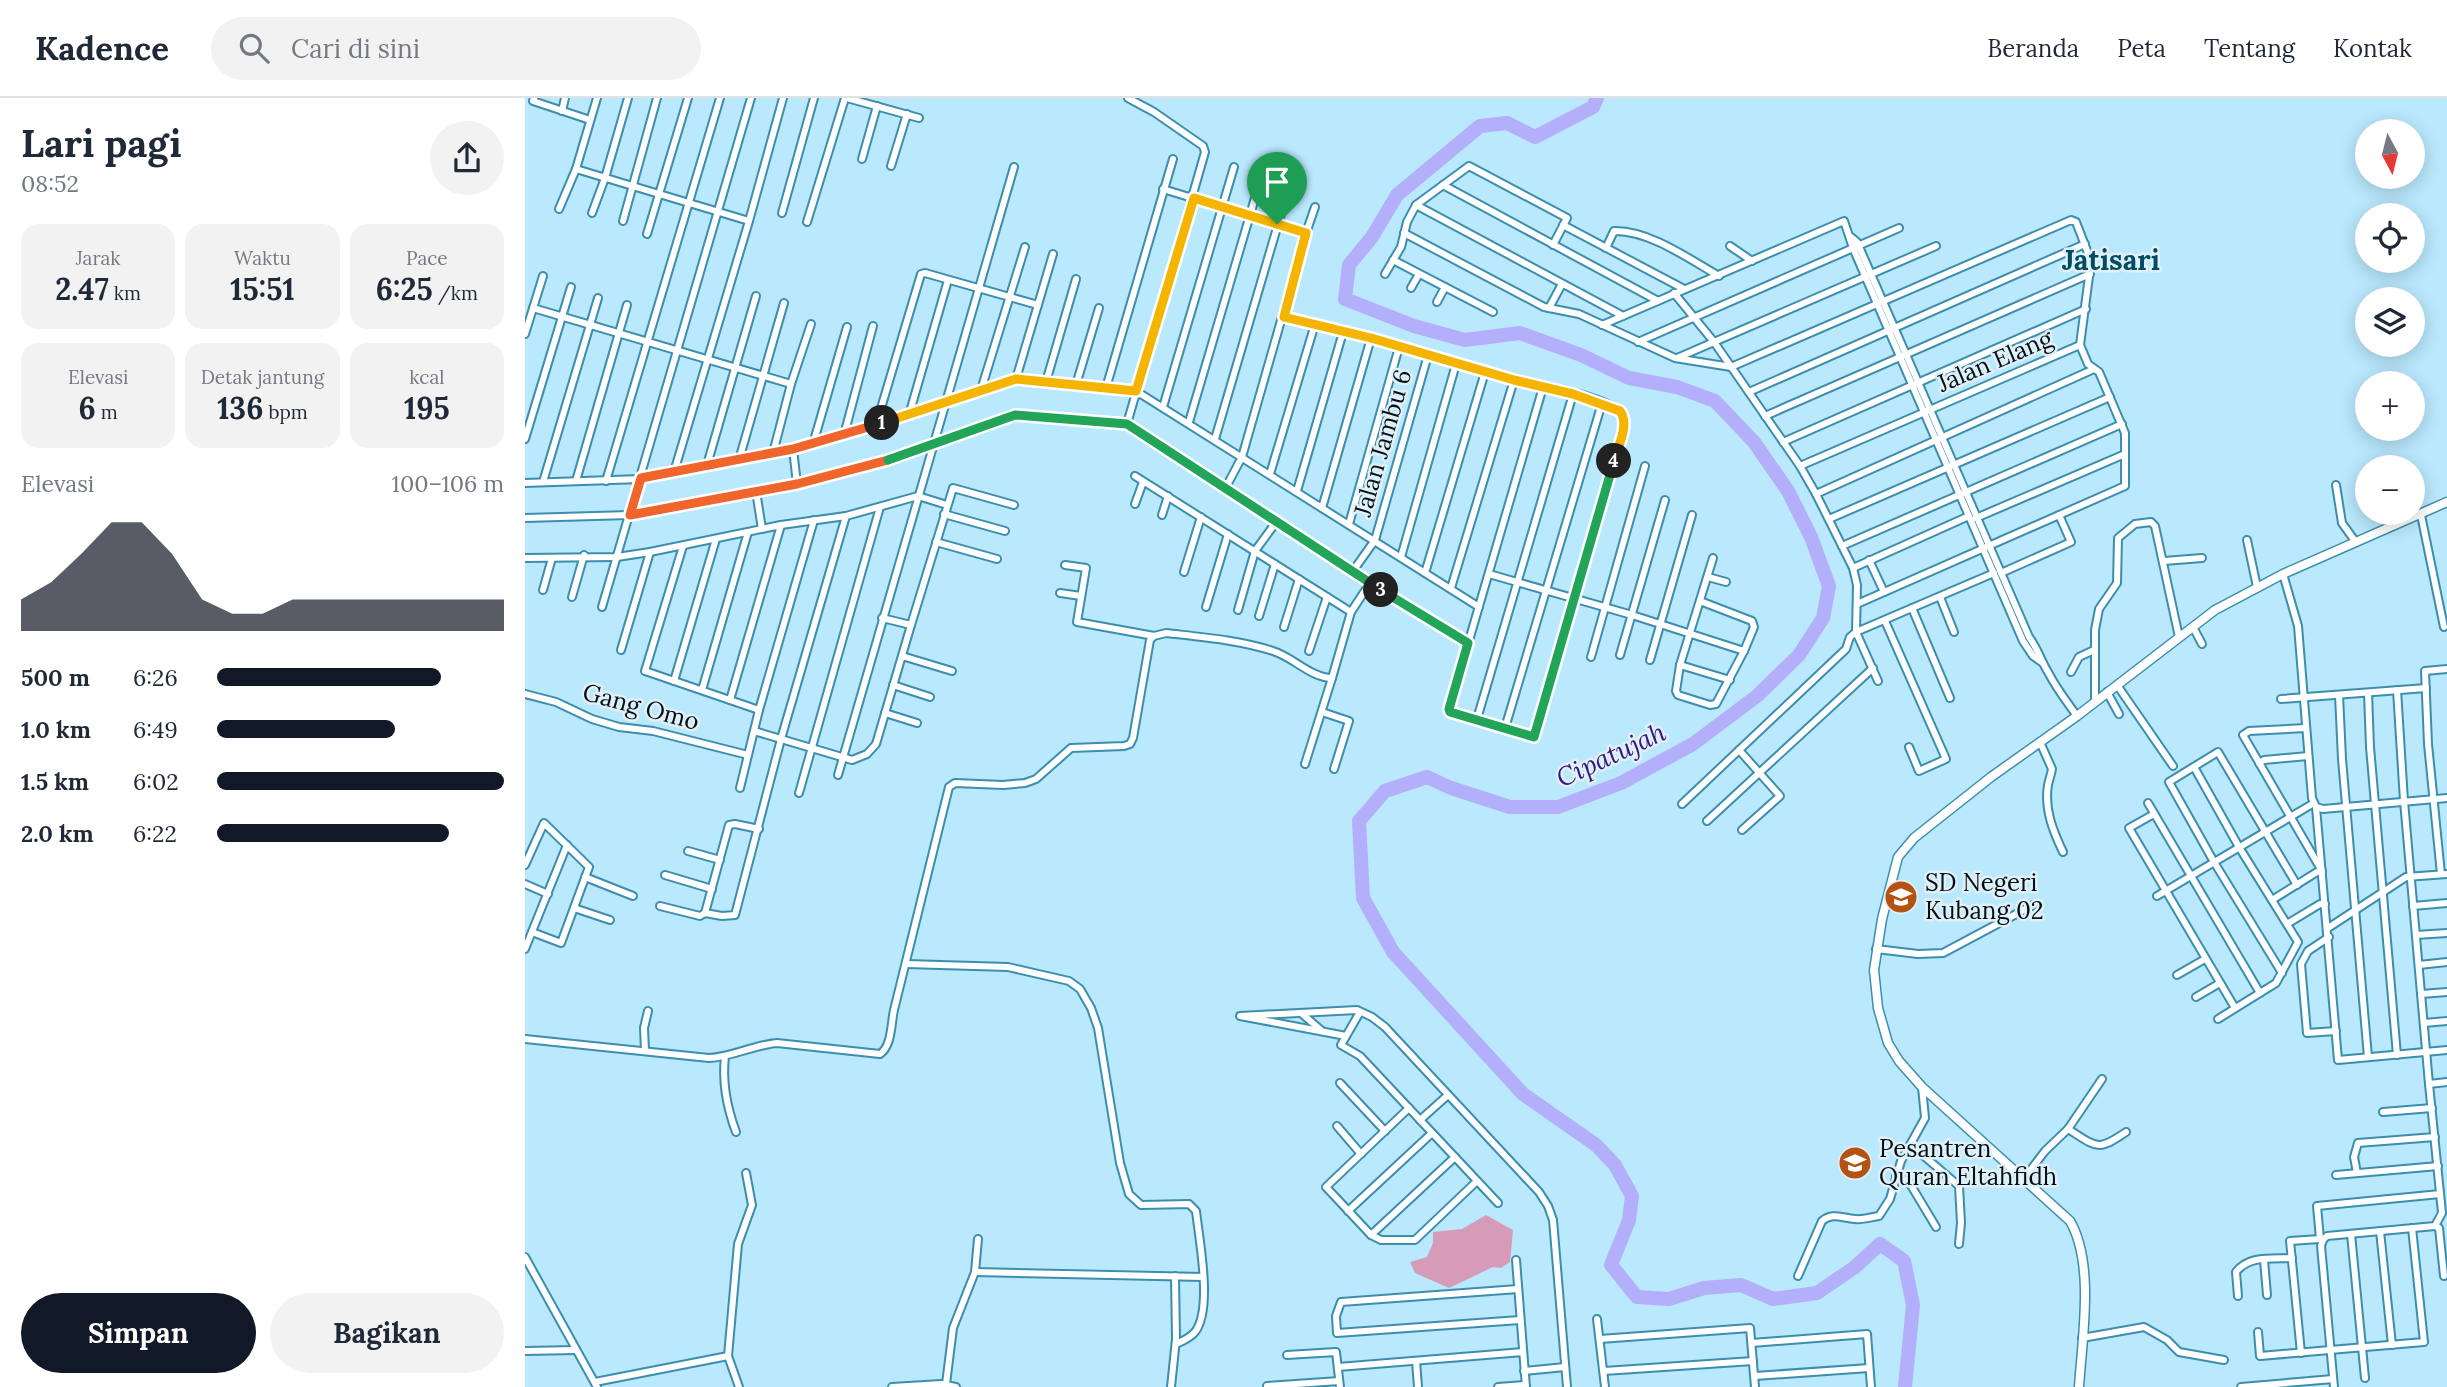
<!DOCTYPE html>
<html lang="id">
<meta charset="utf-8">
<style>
:root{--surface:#fff;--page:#f2f2f3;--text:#1f2937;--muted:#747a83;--line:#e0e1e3;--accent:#111827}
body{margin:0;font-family:Lora,serif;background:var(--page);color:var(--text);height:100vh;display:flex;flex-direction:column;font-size:26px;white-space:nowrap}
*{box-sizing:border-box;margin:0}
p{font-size:23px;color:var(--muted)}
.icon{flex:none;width:38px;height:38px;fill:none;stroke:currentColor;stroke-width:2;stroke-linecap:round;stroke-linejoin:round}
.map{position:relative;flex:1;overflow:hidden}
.panel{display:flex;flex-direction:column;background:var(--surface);width:525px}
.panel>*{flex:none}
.needle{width:46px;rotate:173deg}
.controls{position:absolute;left:1830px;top:21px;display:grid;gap:14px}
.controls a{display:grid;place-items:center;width:70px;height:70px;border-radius:50%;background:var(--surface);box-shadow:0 4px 18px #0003;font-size:35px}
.pin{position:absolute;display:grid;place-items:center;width:60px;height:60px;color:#fff;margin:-72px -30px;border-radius:50% 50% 50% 0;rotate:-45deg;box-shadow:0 0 7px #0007}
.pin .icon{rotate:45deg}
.km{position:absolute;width:35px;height:35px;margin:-18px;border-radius:50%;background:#222;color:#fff;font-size:19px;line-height:35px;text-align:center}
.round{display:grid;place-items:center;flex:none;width:74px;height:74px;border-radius:37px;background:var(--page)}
.summary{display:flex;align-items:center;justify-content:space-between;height:119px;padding:0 21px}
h1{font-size:38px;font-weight:800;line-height:52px}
.stats{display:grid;grid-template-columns:repeat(3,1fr);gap:10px;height:119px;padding:7px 21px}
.stats div{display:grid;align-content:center;border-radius:18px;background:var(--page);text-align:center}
.stats b{font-size:30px;font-weight:800}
.stats small{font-size:19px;font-weight:400}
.stats p{font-size:19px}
.chart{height:196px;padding:14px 21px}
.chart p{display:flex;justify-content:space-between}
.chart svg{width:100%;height:126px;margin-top:7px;fill:var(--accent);opacity:.7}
.action{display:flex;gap:14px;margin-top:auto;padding:14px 21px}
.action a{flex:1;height:80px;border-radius:42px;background:var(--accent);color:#fff;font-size:28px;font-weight:800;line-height:80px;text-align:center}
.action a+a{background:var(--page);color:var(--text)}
ul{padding:0 21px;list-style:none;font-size:23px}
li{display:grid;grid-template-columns:112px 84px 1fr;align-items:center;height:52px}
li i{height:18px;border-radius:9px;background:var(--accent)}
header{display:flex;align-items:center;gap:42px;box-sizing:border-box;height:98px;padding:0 35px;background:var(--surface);border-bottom:2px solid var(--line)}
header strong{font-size:33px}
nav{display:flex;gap:38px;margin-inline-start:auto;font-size:24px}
.search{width:490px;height:63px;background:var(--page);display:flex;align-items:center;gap:18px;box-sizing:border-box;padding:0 24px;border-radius:38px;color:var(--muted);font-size:26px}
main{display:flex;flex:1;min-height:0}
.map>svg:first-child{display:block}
.green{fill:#d79bba}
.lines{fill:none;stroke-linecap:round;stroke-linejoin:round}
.river{stroke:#b4affa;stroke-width:14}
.minor-casing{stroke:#3b8eae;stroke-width:10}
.tertiary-casing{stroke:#3b8eae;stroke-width:11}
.minor{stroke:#fff;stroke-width:6}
.tertiary{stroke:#fff;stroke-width:8}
.split-1-casing{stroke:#fff;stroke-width:14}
.split-2-casing{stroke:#fff;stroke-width:14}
.split-3-casing{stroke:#fff;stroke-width:14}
.split-4-casing{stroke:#fff;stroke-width:14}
.split-5-casing{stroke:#fff;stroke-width:14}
.split-1{stroke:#f5b400;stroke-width:9}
.split-2{stroke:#f0652b;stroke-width:9}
.split-3{stroke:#22a559;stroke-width:9}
.split-4{stroke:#22a559;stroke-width:9}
.split-5{stroke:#f5b400;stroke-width:9}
.labels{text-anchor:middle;stroke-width:5;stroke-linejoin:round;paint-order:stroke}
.street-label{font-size:24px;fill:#001019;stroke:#e1f0f7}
.poi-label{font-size:24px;fill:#001019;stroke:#e1f0f7;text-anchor:start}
.water-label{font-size:26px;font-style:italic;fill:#361781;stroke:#e1f0f7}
.quarter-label{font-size:28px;font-weight:bold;fill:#014c63;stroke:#e1f0f7}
</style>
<header>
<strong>Kadence</strong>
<div class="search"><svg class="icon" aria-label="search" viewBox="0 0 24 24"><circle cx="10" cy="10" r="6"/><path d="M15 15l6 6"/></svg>Cari di sini</div>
<nav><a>Beranda</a><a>Peta</a><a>Tentang</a><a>Kontak</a></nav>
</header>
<main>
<section class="panel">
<div class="summary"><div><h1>Lari pagi</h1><p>08:52</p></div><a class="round"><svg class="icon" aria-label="share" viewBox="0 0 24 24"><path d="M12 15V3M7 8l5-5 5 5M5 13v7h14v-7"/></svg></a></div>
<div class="stats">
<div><p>Jarak</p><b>2.47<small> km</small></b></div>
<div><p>Waktu</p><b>15:51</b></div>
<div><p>Pace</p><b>6:25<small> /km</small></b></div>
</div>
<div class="stats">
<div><p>Elevasi</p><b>6<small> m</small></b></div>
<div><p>Detak jantung</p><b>136<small> bpm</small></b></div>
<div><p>kcal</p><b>195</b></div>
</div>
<div class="chart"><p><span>Elevasi</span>100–106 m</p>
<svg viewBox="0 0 160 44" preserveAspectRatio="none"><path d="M0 44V33L10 27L20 17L30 6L40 6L50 17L60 33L70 38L80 38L90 33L100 33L110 33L120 33L130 33L140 33L150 33L160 33V44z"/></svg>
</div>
<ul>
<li><b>500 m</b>6:26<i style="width:78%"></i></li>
<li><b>1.0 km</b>6:49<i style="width:62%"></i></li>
<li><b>1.5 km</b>6:02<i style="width:100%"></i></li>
<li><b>2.0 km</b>6:22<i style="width:81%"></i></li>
</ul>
<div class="action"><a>Simpan</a><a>Bagikan</a></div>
</section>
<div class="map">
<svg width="1922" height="1289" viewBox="0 0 1922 1289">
<rect width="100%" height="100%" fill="#bae8fd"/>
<!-- green -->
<path class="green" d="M961,1117l27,15 -3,32 -9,6 -8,-1 -44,21 -34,-15 -5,-11 17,-5 6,-14v-11l29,-3z"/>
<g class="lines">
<!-- river -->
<path class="river" d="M1072,0l-4,9 -58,30 -28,-14 -27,3 -83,69 -25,42 -23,28 -4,34 69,27 51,14 55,-7 61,22 48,23 48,9 38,14 39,41 34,49 23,46 18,49 -6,32 -24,37 -42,41 -64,48 -72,39 -63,24h-48l-59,-19 -24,-11 -42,14 -26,30 4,77 30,54 130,142 73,51 19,20 17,31 -3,24 -18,45 26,32 32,2 35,-11 37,-3 32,14 44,-6 38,-26 25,-23 24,17 9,44 -8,82"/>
<defs>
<g id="minor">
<path d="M9,0l-1,3 57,19"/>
<path d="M72,0l-21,71 173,52 -75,251"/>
<path d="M322,0l72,20"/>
<path d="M37,13l3,-13"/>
<path d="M337,61l15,-53"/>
<path d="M366,68l16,-52"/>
<path d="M918,87l215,116"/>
<path d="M638,91l143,44 -64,224 -16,30"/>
<path d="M891,107l207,111"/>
<path d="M34,111l17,-40"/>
<path d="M67,115l13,-35 23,-80"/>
<path d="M257,115l32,-115"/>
<path d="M98,123l34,-123"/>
<path d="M224,123l34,-123"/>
<path d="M282,124l38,-124"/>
<path d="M1038,127l121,64"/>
<path d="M781,135l9,-26"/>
<path d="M879,135l140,74 35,7 96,44 56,9 340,-147 5,2 15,39 -11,84 8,19 11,8 26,61v53l-268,118"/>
<path d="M122,136l41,-136"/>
<path d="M1326,139l6,5 172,395c10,14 11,22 19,35 8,16 19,30 29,44"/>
<path d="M1205,148l22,15"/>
<path d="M1081,150l8,-17c35,-1 75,28 105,45"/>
<path d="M868,162l100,52"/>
<path d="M860,176l16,-27 6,-25 9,-17 53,-39 98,52 -14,27"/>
<path d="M886,190l8,-14"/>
<path d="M1149,195l40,49 86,124 16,28 37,74 4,17 -1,47 22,49"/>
<path d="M912,204l8,-15"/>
<path d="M8,210l258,76"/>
<path d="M1024,210l13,-24"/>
<path d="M759,219c29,7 59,14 88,21 47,13 92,29 139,41 31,8 87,14 111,34l3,12 -90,310 -2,2 -83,-25 -1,-3 94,-322"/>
<path d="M1077,227l242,-104 9,27 170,393 10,15 10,7"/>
<path d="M0,236l18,-58"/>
<path d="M1113,244l261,-114"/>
<path d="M1152,260l259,-112"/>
<path d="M491,281l37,-125"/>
<path d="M521,284l30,-103"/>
<path d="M551,287l23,-77"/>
<path d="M581,290l67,-229"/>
<path d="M456,292l44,-143"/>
<path d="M1224,294l336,-148"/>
<path d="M638,309l71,-240"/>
<path d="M384,317l39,-135"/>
<path d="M1240,318l325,-142"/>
<path d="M664,324l71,-241"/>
<path d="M602,326l78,-272 -2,-6 -49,-34 -26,-14"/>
<path d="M351,327l45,-151 4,-1 113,32"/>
<path d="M319,337l29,-109"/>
<path d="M0,341l46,-152"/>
<path d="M690,341l71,-242"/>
<path d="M1258,344l303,-133"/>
<path d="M288,346l34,-117"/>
<path d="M268,351l4,35"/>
<path d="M248,355l18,-69 20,-60"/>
<path d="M214,362l45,-157"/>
<path d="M182,367l49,-169"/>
<path d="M1275,368l280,-121"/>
<path d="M745,376l45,-150"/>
<path d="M610,378l216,136"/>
<path d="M51,383l51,-176"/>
<path d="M81,383l114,-383"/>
<path d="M18,384l55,-184"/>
<path d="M0,385l116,-4 132,-26 63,-15 180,-59 120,12 343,216"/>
<path d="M1811,387l6,38 13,18"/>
<path d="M231,393l6,38"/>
<path d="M772,393l46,-159"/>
<path d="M1291,396l278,-125"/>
<path d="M610,406l8,-22"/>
<path d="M797,410l49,-170"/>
<path d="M419,416l61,17"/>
<path d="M637,417l6,-19"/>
<path d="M1896,417l23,112"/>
<path d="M0,420l105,-3 167,-31 66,-16 152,-53 112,9 243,159 98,60"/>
<path d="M1451,420l149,-64"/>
<path d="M1304,421l281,-122"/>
<path d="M824,426l50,-177"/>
<path d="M1722,442l10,47"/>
<path d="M411,444l61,17"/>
<path d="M158,448l-38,125 114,39"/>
<path d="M1317,448l280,-122"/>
<path d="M876,459l55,-193"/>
<path d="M0,460l92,-1 33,-5 131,-27 65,-9 72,-20 29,9"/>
<path d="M1188,460l-33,107 50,15"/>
<path d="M1344,462l15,32"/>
<path d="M1639,463l38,-3"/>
<path d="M540,467l21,3 -9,54 77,14 12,-3c35,4 73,7 107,18 20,6 38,27 59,27l19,-66 19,-29"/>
<path d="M1328,470l116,-52"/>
<path d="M828,473l22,-31 53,-185"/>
<path d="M659,474l17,-55"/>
<path d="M900,475l60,-201"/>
<path d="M1476,475l70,-31 -12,-27"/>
<path d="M964,476l143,41 112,36"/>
<path d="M1758,476l15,52 14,172 4,9 7,2 124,-11"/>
<path d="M1183,479l18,5"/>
<path d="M926,490l63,-208"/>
<path d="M18,492l9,-32"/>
<path d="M535,495l21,3"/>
<path d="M47,499l12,-42"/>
<path d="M1415,499l14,35"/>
<path d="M77,509l149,-509"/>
<path d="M681,509l22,-73"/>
<path d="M1387,510l38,90"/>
<path d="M713,512l17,-59 22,-30"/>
<path d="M734,518l16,-52"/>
<path d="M357,520l29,7 42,-137 61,17"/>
<path d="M1360,523l61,138 -27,12 -10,-24"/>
<path d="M759,529l15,-48"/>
<path d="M1668,529l9,17"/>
<path d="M96,552l29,-98"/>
<path d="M784,553l18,-54"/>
<path d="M1095,557l45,-155"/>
<path d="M377,558l50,15"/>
<path d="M1066,559l54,-191"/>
<path d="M1125,562l42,-145"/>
<path d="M1155,567l-4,26 2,4 32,10 6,-1 28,-53 10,-24 -2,-6 -52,-20"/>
<path d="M1546,574l8,-15 15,-7"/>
<path d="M149,583l42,-142"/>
<path d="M368,587l37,12"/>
<path d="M1592,587l56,81"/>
<path d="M177,592l46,-158"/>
<path d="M1872,592l7,111 25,283"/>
<path d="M1582,594l12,22"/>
<path d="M1843,595l2,54 27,308"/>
<path d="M0,596l31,8 36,17 27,8 34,4 95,24"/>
<path d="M1814,597l3,64 26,298"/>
<path d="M1756,601l145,-11"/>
<path d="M205,602l51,-175"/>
<path d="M1570,604v-72l4,-21 18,-26 1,-45 17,-14 16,-2 4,4 24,111"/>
<path d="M797,614l27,9 -15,48"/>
<path d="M360,615l32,10"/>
<path d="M952,621l96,-325"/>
<path d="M980,630l97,-325"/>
<path d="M229,633l98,29 15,-6 9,-10 35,-119"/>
<path d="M1515,644l12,27c-1,6 -3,11 -4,16 -4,24 5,46 15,67"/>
<path d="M1214,652l41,46 -38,34"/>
<path d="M1734,665l5,-3 44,-4"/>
<path d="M780,666l27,-86"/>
<path d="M1669,669l45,80 59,95 -22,41 -58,36"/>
<path d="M313,677l176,-608"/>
<path d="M215,690l19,-78 55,-190"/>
<path d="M274,695l81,-286"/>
<path d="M1623,705l112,190"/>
<path d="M1157,706l164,-155 4,-12 6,-5 138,-59"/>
<path d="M1791,709l22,253 109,-10"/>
<path d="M1629,716l-25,14 106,180"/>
<path d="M1182,723l166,-153"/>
<path d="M163,753l32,9"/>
<path d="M0,767l19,-42 45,44 -28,76 -29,-11"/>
<path d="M1916,776l-13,-130 -3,-73 22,-2"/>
<path d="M140,777l47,14"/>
<path d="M60,779l48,19"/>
<path d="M0,786l23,10"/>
<path d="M1632,798l157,-93"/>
<path d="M1747,802l45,-28 5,-1 -79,-136 6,-4 57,-3"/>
<path d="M135,808l40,10 5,-3 17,3 13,-1 46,-176 65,-223"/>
<path d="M1888,808l34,-3"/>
<path d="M49,810l36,12"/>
<path d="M180,815l24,-88 6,-1 24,5"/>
<path d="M1762,826l33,-20h5"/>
<path d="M1803,830l78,-51 41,-3"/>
<path d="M1891,837l31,-2"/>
<path d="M1804,839l-21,14 -7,13 6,69 29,-2"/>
<path d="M0,851l42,-104"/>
<path d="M1351,851l42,5 25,-1 92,-49"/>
<path d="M381,866l102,3 61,14 11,8 11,19 7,20 22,135 9,31 12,11 48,-1 7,7c3,28 17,98 -1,121 -5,6 -12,9 -19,12"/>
<path d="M1894,867l28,-3"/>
<path d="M1757,875l-68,-111 -45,-80 49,-30 79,133"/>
<path d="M1652,877l28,-16"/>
<path d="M1896,896l26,-2"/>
<path d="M1671,899l24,-14"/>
<path d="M835,914l-19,33 19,11 138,147"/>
<path d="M776,915l21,18"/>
<path d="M1899,925l23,-2"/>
<path d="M821,938l-106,-20 117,-6 15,7 13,10 154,165 9,14 5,14 14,167"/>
<path d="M0,941l184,19c23,-1 44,-13 68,-15l103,11c12,-8 11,-31 14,-44l55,-223 6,-4 48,2 22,-2 11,-4 35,-31 53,-2 6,-2 3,-6 17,-98 4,-4"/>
<path d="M120,953l-1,-23 4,-17"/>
<path d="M200,958c-3,26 2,52 11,76"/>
<path d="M815,985l45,48"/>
<path d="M884,1010l-83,79 45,48 10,5h34l62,-59"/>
<path d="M1858,1014l49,-4"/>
<path d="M895,1022l28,-25"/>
<path d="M812,1028l24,28"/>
<path d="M1543,1031l34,-50"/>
<path d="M1386,1047l48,41 2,37 -2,21"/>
<path d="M1832,1075l-3,-16 4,-14 77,-6"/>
<path d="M1811,1077l102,-9"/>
<path d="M1371,1078l13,6 27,45"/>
<path d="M1498,1082l22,-29 23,-22c29,18 29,23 58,3"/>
<path d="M823,1113l84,-78"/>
<path d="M1910,1128l4,2 5,48"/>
<path d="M1855,1133l12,114"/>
<path d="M1826,1136l14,144"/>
<path d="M846,1137l84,-78"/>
<path d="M1798,1142l-3,-1 -3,-33 123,-12"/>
<path d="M0,1159l72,130"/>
<path d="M991,1162l10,127"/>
<path d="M1739,1162l3,35"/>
<path d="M450,1174l228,5"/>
<path d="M1273,1178l24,-55c10,-9 20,-3 33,-2 8,1 16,-2 24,-3l11,-17 11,-38 24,-43 -3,-31"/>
<path d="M993,1191l-177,13 -5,14 1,17 183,-13"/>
<path d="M1713,1198l-2,-24c13,-17 36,-13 56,-14"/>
<path d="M1072,1221l8,68"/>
<path d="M1733,1234l2,24 164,-14 -12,-114"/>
<path d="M1557,1240l62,-11 23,13 12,12 45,8"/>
<path d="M1075,1241l150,-11 5,59"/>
<path d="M1227,1245l115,-9 4,53"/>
<path d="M0,1253l51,-1"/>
<path d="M1776,1255l-11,-112 30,-2"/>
<path d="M762,1257l49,-3 4,35"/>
<path d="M891,1263l2,26"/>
<path d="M813,1269l185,-15"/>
<path d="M999,1273l41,-4"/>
<path d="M1079,1273l149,-10"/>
<path d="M1230,1278l114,-8"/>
<path d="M70,1284l133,-26"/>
<path d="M421,1286l7,-56 22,-56 3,-33"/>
<path d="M742,1288l72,-5"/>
<path d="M214,1289l-11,-31 10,-112 14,-39 -6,-32"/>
<path d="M367,1289l49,-3 15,3"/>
<path d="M646,1289l5,-48 -1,-63"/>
<path d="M973,1289l27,-2"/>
<path d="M1716,1289l92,-8"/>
<path d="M1809,1289l-13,-141 2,-6 4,-4 108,-10 7,-13 -13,-129 18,-2"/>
</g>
<path id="tertiary" d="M1554,1289c3,-48 16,-123 -9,-166l-148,-134 -23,-26 -11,-18 -10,-35 -4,-38 8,-51 16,-62 16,-19 77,-61 86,-61 138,-106 68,-36 164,-72"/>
</defs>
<!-- minor casing -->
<use href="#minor" class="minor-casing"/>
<!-- tertiary casing -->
<use href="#tertiary" class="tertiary-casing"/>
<!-- minor -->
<use href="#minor" class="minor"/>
<!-- tertiary -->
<use href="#tertiary" class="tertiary"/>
</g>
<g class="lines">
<defs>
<path id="split-1" d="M357,325l134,-44 120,12 58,-193 83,26"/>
<path id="split-2" d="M357,325l-89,26 -152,29 -11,37 167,-31 91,-24"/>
<path id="split-3" d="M363,362l127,-45 112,9 254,166"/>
<path id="split-4" d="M856,492l87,53 -19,66 1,3 84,25 80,-276"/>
<path id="split-5" d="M752,126l29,9 -22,84 87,21 143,42 59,14 47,17c10,13 -2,35 -6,50"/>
</defs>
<!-- split-1 casing -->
<use href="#split-1" class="split-1-casing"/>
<!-- split-2 casing -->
<use href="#split-2" class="split-2-casing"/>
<!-- split-3 casing -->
<use href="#split-3" class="split-3-casing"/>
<!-- split-4 casing -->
<use href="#split-4" class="split-4-casing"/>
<!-- split-5 casing -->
<use href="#split-5" class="split-5-casing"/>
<!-- split-1 -->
<use href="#split-1" class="split-1"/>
<!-- split-2 -->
<use href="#split-2" class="split-2"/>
<!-- split-3 -->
<use href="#split-3" class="split-3"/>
<!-- split-4 -->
<use href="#split-4" class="split-4"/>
<!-- split-5 -->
<use href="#split-5" class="split-5"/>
</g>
<!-- icons -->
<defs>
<symbol id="school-disc" viewBox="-11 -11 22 22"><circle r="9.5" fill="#b45214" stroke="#e1f0f7"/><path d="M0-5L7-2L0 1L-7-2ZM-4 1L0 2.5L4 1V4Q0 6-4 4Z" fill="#fff"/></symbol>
</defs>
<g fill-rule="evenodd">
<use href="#school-disc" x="1357" y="780" width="38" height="38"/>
<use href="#school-disc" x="1311" y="1046" width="38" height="38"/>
</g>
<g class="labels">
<!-- street labels -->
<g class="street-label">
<text transform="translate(1470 263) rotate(-23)" y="8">Jalan Elang</text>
<text transform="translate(858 345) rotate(-74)" y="8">Jalan Jambu 6</text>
<text transform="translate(116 609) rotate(15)" y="8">Gang Omo</text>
</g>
<!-- poi labels -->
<g class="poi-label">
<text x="1400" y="793">SD Negeri<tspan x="1400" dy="28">Kubang 02</tspan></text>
<text x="1354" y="1059">Pesantren<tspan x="1354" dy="28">Quran Eltahfidh</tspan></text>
</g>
<!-- water labels -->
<g class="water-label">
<text transform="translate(1086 657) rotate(-25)" y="9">Cipatujah</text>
</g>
<!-- quarter labels -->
<g class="quarter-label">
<text x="1586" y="172">Jatisari</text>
</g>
</g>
</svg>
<div class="controls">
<a><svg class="needle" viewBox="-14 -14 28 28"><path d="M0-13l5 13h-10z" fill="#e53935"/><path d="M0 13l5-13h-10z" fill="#747a83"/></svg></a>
<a><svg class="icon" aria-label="locate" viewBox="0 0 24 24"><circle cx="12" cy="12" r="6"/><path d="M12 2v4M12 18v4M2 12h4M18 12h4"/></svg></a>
<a><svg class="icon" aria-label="layers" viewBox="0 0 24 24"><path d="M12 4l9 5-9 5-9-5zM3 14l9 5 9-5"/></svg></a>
<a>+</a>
<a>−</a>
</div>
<div class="pin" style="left:752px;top:126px;background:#1e9e55"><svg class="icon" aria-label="arrive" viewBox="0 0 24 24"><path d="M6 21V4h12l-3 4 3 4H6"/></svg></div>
<b class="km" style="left:357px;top:325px">1</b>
<b class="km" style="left:856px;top:492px">3</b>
<b class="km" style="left:1089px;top:363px">4</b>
</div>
</main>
